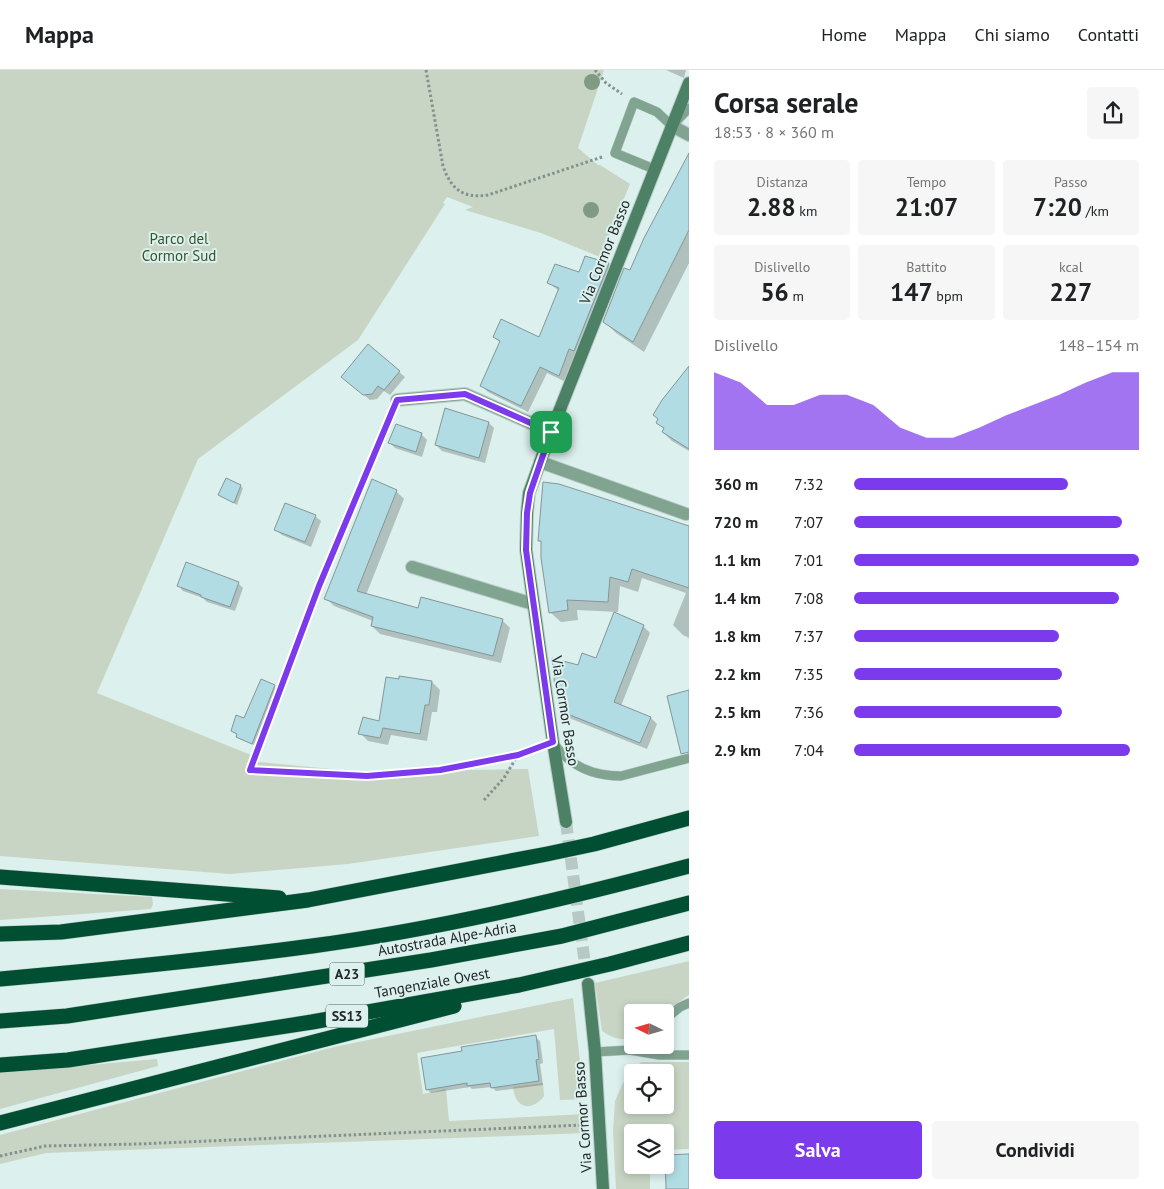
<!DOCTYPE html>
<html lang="it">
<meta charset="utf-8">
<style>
:root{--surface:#fff;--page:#f6f6f6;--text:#202124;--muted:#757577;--line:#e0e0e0;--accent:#7c3aed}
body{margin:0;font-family:"PT Sans",sans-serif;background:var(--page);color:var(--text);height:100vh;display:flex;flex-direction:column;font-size:19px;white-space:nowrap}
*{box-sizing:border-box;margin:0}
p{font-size:16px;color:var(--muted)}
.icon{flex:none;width:28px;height:28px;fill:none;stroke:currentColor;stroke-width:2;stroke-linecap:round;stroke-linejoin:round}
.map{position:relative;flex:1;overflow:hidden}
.drawer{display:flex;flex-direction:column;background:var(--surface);width:475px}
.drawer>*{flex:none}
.needle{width:32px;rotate:275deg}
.controls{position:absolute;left:624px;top:934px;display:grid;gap:10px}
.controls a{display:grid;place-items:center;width:50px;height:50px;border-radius:5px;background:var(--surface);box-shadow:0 2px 8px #0003;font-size:25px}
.pin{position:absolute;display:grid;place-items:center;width:42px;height:42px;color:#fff;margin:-21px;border-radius:10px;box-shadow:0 2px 8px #0006}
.round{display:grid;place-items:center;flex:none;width:52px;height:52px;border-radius:5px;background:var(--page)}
.head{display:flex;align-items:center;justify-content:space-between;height:85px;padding:0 25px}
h1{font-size:28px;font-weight:600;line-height:38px}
.figures{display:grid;grid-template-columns:repeat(3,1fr);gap:8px;height:85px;padding:5px 25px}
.figures div{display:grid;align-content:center;border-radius:5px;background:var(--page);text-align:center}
.figures b{font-size:25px;font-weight:600}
.figures small{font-size:14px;font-weight:400}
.figures p{font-size:14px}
.chart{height:140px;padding:10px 25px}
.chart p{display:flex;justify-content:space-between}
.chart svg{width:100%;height:90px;margin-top:5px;fill:var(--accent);opacity:.7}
.cta{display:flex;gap:10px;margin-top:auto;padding:10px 25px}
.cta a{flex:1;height:58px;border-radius:5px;background:var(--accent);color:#fff;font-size:20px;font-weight:600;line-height:58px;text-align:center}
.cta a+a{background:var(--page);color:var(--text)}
ul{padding:0 25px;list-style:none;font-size:16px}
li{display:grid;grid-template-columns:80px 60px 1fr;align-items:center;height:38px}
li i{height:12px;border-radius:6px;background:var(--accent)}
header{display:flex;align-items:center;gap:30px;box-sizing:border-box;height:70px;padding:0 25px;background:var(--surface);border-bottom:1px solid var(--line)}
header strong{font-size:24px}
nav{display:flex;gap:28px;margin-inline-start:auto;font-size:18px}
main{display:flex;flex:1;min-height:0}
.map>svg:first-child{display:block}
.green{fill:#c8d5c4;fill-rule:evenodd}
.shadow{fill:#0003}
.building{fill:#b2dce3;stroke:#849699}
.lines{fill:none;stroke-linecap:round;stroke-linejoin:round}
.secondary-tunnel{stroke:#b7c8c5;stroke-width:12;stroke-dasharray:12 6;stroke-linecap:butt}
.lane-casing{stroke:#baccc9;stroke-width:10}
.street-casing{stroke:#baccc9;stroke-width:14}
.secondary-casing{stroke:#baccc9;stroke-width:14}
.highway-casing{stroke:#baccc9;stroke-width:16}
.path{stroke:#83918f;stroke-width:3;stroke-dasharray:2.5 2.5;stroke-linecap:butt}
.lane{stroke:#81a491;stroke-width:9}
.street{stroke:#81a491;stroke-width:12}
.secondary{stroke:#4c8166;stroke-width:12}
.highway{stroke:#014f33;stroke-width:15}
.tree{fill:#819a82}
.route-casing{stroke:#fff;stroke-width:10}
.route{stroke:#7c3aed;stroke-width:6}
.labels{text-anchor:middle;stroke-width:4;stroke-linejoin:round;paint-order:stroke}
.shield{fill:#dcf0ed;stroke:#596462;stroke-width:1}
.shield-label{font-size:14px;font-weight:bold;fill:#212827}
.park-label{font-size:15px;fill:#36542b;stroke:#dcf0ed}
.street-label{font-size:15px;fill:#212827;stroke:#dcf0ed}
</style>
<header>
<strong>Mappa</strong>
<nav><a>Home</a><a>Mappa</a><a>Chi siamo</a><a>Contatti</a></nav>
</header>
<main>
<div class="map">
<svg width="689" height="1119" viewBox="0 0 689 1119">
<rect width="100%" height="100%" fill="#dcf0ed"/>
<!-- green -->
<g class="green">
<path d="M0,0h604l-26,78 20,17h2l30,19 -30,73 -59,-24 -76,-23 8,-3 -26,-10 -4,6 2,1 -87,136 -160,119 -101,234 159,64h-8l11,5 104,10 165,-3 11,67 -191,28 -118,10 -230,-18z"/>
<path d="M0,819l152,8 1,7 -2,5 -151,11z"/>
<path d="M689,891v34l-25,17h-32v26c-12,3 -19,0 -30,-7l-7,-48z"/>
<path d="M573,928l11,101 -24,1 -6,-71 -137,24 6,41 23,-5 3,32 137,-7 2,19 -542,20 -46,11v-29l334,-88z"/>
<path d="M157,989l1,7 -158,43v-36z"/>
<path d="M641,992h48v87l-24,1v-18h-33v33h18v24h-34l-3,-57 2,-31 8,-18zM632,1002h33v33h-33z"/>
<path d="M543,1013l1,13c-13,17 -29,12 -31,-9z"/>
</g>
<!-- shadow -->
<g class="shadow">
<path d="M666,0h20l-2,8z"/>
<path d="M689,86v107l-45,89 -28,-19 -11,-11z"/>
<path d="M608,194l7,7 -49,111 -19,-9 -19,39 -40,-20 -7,-7 20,-42 -7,-6 46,2 19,-48 -10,-8z"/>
<path d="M399,302l6,5 -15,18 -6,-4 -7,8 -7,1 -22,-18z"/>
<path d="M689,305v76l-17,-10 -9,-9 2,-2 -8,-8z"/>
<path d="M489,353l5,5 -9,35 -43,-12 -6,-6z"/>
<path d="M421,364l6,6 -5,17 -27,-9 -5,-5z"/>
<path d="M240,416l3,2 -6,17 -17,-10z"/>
<path d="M396,421l8,8 -38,96 52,14 84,11 8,8 -9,35 -121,-29 -8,-8 1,-5 -39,-15 -8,-8z"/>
<path d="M315,446l6,5 -10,26 -29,-12 -6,-5z"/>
<path d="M689,458v110l-6,-3 -10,-10 13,-32 -44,-15 -4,14 -18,-6 -2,26 -41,-2 1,10 -17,2 -11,-10 -7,-68 -4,-4z"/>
<path d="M238,513l5,5 -8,23 -28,-9 -4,-4 -20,-7 -4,-5z"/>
<path d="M643,556l7,7 -29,73 30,12 6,6 -10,25 -78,-31 -8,-8 -1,-18 -4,-3 23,-23 18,-7z"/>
<path d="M400,607l32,5 8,8 -3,22h-5l-5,29 -36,-6 -3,10 -20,-4 -8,-8 20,-11z"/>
<path d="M274,616l3,3 -23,56 -14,-6 -2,-4 -6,-4 13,-11z"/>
<path d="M535,967l5,4 3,22 -3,1 3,21 -47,6 -4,-4 -20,2 -2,-2 -39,6 -4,-4z"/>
</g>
<!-- building -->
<g class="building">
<path d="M689,83v77l-56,112 -30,-20 21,-54 6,2 14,-32z"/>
<path d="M585,186l24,7 -35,88 -5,-2 -10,27 -19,-9 -19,39 -41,-20 20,-45 -7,-4 8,-18 38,18 20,-49 -12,-5 8,-19 24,8z"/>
<path d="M368,274l32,27 -16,19 -6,-4 -6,8 -9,1 -22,-18z"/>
<path d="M689,296v83l-27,-17 2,-4 -8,-5 2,-4 -5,-4 9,-15z"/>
<path d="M445,338l44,14 -10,36 -44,-13z"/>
<path d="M396,354l26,9 -6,19 -28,-9z"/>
<path d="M226,408l15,7 -7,18 -16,-8z"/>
<path d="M372,409l25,11 -40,101 61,17 3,-11 82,22 -10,37 -122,-30 2,-9 -49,-18z"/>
<path d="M543,412l16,2 130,42v62l-57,-19 -4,13 -18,-5 -2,25 -41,-2 1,10 -19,3 -8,-55v-17h-3z"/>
<path d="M285,433l31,12 -11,27 -31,-12z"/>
<path d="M186,492l53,20 -9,25 -29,-10v-2l-24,-9z"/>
<path d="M614,542l30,13 -30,77 37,15 -11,26 -80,-32 -2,-21 -3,-1 -3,-31 26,7 4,-12 14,5z"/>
<path d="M399,606l33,5 -3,24h-4l-5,29 -37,-6 -3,10 -22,-4 5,-17 16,4 7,-44 13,2z"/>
<path d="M261,609l14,6 -23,59 -16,-7 1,-3 -6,-3 5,-16 8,3z"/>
<path d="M689,620v62l-8,2 -14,-58z"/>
<path d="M536,965l3,24 -3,1 3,21 -48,7 -1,-5 -23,3v-3l-41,7 -5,-32 41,-7 -1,-4z"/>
<path d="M689,1084v35h-23l-1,-34z"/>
</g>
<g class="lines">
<!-- secondary-tunnel -->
<path class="secondary-tunnel" d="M566,752l21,157"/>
<defs>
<g id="lane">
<path d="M654,99l-39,-16 19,-51 23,10 15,14 17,-18"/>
<path d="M554,674c17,23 39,32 67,32l68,-18"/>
<path d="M665,949l15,-12 9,-4"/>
<path d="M595,982l35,-2 29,5h30"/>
</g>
<g id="street">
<path d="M672,56l17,9"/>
<path d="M397,330l68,-6 86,38"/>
<path d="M540,392l146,52"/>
<path d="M412,497l121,37"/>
</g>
<g id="secondary">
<path d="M566,752l-13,-80 -27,-192 1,-37 2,-20 22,-61 138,-349"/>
<path d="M588,914l7,68 8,137"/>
</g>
<g id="highway">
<path d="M0,807l279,21"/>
<path d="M0,864l61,-2 247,-32 239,-46 47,-10 95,-26"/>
<path d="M0,909c104,-9 209,-19 312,-33 127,-17 253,-47 377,-80"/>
<path d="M0,951l67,-5 364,-56 131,-24 127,-33"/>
<path d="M0,995l68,-5 244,-38 207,-37 91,-21 79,-21"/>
<path d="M0,1053l454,-117"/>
</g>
</defs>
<!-- lane casing -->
<use href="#lane" class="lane-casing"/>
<!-- street casing -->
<use href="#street" class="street-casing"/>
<!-- secondary casing -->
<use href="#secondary" class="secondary-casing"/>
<!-- highway casing -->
<use href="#highway" class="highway-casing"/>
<!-- path -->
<g class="path">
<path d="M426,0l17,96c8,23 20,33 45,29l114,-38"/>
<path d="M595,0l11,13 16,11"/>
<path d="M391,344l-72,172 -69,184 117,6 72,-5 79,-16"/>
<path d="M484,730l20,-22 14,-23 20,-8"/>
<path d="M0,1086l45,-10 93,-2 445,-19"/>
</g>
<!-- lane -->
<use href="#lane" class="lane"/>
<!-- street -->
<use href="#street" class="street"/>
<!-- secondary -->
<use href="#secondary" class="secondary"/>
<!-- highway -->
<use href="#highway" class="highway"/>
</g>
<!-- trees -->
<g class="tree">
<circle cx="592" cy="12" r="8"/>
<circle cx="591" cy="140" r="8"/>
</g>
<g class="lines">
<defs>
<path id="route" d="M465,324l86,38 -21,61 -3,20 -1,37 27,192 -35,13 -78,15 -73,6 -117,-6 69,-184 78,-186z"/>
</defs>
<!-- route casing -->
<use href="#route" class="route-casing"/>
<!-- route -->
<use href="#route" class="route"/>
</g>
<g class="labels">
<!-- shield labels -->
<g class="shield">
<rect x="329.5" y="892.5" width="35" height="23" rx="4"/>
<rect x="326" y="934.5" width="42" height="23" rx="4"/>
</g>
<g class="shield-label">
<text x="347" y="909">A23</text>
<text x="347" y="951">SS13</text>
</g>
<!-- park labels -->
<g class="park-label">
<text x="179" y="174">Parco del<tspan x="179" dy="17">Cormor Sud</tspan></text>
</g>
<!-- street labels -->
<g class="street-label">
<text transform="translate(605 182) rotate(-68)" y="5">Via Cormor Basso</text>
<text transform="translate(565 641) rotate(81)" y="5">Via Cormor Basso</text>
<text transform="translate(447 869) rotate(-10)" y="5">Autostrada Alpe-Adria</text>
<text transform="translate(432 913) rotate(-10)" y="5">Tangenziale Ovest</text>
<text transform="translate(583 1047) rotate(-94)" y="5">Via Cormor Basso</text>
</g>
</g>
</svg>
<div class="controls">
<a><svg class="needle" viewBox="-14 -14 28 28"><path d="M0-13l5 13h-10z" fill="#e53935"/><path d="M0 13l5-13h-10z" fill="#757577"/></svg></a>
<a><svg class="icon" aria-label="locate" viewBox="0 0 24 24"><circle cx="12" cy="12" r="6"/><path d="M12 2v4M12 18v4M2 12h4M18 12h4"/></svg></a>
<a><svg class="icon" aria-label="layers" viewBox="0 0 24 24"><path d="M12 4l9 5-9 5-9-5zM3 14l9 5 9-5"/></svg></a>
</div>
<div class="pin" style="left:551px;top:362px;background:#1e9e55"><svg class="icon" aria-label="arrive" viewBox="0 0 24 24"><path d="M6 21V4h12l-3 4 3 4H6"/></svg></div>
</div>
<section class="drawer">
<div class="head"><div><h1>Corsa serale</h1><p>18:53 · 8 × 360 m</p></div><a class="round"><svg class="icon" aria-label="share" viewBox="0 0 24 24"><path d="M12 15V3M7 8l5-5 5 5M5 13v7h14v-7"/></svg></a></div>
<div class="figures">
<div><p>Distanza</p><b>2.88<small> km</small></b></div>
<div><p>Tempo</p><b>21:07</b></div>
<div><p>Passo</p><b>7:20<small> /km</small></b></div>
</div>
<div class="figures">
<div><p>Dislivello</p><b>56<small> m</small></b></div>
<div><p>Battito</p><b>147<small> bpm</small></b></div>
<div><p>kcal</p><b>227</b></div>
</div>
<div class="chart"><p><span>Dislivello</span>148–154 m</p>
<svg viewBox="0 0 160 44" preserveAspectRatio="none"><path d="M0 44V6L10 11L20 22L30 22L40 17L50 17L60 22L70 33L80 38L90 38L100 33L110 27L120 22L130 17L140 11L150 6L160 6V44z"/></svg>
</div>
<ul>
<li><b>360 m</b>7:32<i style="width:75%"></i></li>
<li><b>720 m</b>7:07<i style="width:94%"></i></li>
<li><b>1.1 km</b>7:01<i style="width:100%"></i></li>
<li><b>1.4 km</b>7:08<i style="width:93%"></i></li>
<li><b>1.8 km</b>7:37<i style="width:72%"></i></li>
<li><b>2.2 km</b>7:35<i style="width:73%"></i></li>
<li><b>2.5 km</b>7:36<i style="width:73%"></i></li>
<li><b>2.9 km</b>7:04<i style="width:97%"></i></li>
</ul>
<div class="cta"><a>Salva</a><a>Condividi</a></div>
</section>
</main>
